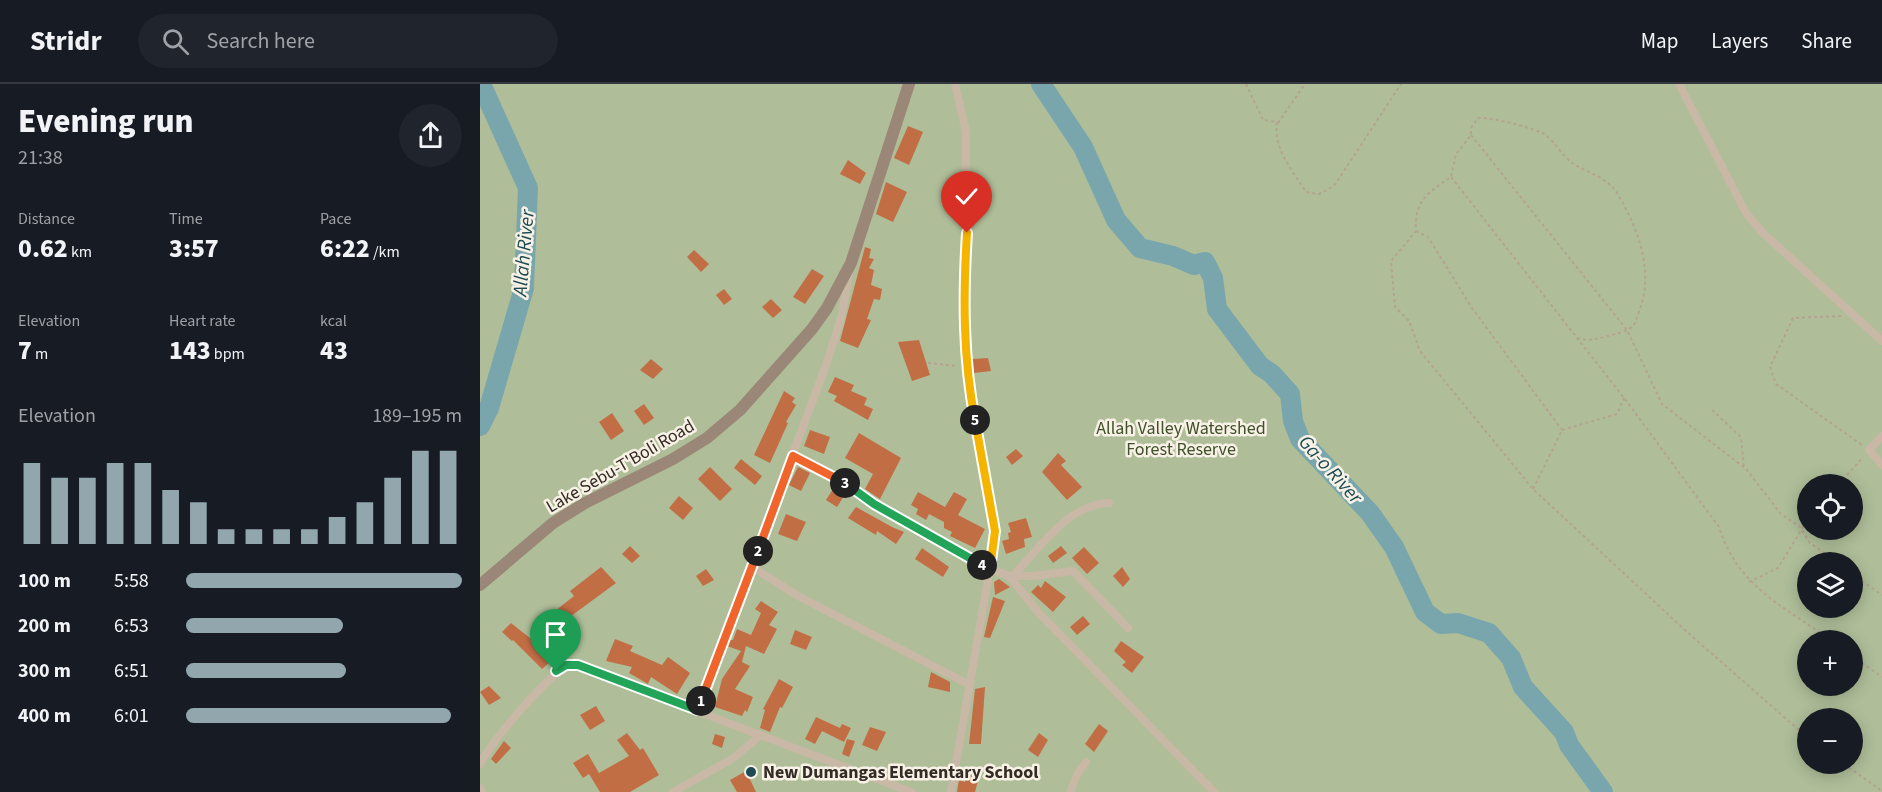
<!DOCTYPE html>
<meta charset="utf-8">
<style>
:root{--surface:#171b24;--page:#20242c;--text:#f1f3f6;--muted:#9ea1a6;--line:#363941;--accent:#92a7ad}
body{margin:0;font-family:"Source Sans 3",sans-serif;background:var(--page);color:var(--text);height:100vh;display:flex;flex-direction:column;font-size:22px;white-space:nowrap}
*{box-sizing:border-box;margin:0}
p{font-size:20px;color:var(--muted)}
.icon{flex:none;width:33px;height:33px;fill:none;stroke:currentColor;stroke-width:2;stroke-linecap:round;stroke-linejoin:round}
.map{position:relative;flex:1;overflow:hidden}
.side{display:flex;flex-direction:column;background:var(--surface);width:480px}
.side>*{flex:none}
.controls{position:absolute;left:1317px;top:390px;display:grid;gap:12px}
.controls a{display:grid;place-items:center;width:66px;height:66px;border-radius:50%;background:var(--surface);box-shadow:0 3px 15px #0003;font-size:30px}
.pin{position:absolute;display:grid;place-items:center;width:51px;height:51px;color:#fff;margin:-62px -26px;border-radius:50% 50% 50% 0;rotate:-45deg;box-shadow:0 0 6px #0007}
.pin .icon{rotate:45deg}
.km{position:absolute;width:30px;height:30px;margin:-15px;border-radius:50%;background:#222;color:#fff;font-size:16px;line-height:30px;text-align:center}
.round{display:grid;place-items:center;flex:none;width:63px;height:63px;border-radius:32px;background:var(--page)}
.summary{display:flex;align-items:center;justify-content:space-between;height:102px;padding:0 18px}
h1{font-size:33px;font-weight:800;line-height:45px}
.metrics{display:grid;grid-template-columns:repeat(3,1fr);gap:9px;height:102px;padding:6px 18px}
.metrics div{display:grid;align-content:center}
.metrics b{font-size:26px;font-weight:800}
.metrics small{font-size:16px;font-weight:400}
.metrics p{font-size:16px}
.chart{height:168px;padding:12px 18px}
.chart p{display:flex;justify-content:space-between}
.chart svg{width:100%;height:108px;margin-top:6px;stroke:var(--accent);stroke-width:6}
ul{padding:0 18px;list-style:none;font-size:20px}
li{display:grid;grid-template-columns:96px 72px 1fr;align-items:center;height:45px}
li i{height:15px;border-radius:8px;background:var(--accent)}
header{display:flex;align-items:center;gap:36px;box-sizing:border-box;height:84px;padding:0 30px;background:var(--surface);border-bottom:2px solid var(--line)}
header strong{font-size:28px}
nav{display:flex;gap:33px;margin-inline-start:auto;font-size:21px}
.search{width:420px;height:54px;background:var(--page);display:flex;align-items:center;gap:15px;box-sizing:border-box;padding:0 21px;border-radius:33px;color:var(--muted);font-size:22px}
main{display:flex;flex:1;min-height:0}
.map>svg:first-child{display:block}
.green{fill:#afbe99;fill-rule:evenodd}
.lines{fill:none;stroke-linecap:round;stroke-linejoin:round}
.river{stroke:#79a6ac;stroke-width:20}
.building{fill:#c26e45}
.path{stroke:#b3a290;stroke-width:2;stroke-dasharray:3 3;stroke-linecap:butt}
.street{stroke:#c8b8a5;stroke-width:8}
.secondary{stroke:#9b8777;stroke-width:12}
.split-1-casing{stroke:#fff;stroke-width:12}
.split-2-casing{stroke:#fff;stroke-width:12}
.split-3-casing{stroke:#fff;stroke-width:12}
.split-4-casing{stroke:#fff;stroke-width:12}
.split-5-casing{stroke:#fff;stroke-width:12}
.split-6-casing{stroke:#fff;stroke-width:12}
.split-1{stroke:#22a559;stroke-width:8}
.split-2{stroke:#f0652b;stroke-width:8}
.split-3{stroke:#f0652b;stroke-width:8}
.split-4{stroke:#22a559;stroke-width:8}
.split-5{stroke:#f5b400;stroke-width:8}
.split-6{stroke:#f5b400;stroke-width:8}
.poi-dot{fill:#1d4b54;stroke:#f8f1e5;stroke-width:2}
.labels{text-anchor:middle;stroke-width:5;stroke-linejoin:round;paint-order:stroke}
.park-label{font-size:18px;fill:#40512b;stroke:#f8f1e5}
.street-label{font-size:18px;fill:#342c26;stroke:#f8f1e5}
.poi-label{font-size:18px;font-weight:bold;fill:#342c26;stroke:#f8f1e5;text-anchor:start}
.water-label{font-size:20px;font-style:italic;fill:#1d4b54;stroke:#f8f1e5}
</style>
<header>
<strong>Stridr</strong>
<div class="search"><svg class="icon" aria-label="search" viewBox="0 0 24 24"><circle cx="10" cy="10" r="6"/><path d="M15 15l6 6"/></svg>Search here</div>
<nav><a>Map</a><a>Layers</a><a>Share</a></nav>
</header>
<main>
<section class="side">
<div class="summary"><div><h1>Evening run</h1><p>21:38</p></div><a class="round"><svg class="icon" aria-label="share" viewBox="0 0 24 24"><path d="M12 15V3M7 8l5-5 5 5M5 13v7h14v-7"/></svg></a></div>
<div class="metrics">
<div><p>Distance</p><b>0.62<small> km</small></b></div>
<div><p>Time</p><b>3:57</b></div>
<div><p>Pace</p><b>6:22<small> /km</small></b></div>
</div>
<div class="metrics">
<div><p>Elevation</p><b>7<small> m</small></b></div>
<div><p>Heart rate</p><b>143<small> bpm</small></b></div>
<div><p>kcal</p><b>43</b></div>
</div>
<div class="chart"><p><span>Elevation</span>189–195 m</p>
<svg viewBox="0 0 160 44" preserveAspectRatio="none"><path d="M5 44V11M15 44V17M25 44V17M35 44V11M45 44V11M55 44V22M65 44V27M75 44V38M85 44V38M95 44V38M105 44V38M115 44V33M125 44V27M135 44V17M145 44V6M155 44V6"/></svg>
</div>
<ul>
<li><b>100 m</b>5:58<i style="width:100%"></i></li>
<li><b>200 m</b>6:53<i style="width:57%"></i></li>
<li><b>300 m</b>6:51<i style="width:58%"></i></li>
<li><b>400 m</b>6:01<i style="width:96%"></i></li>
</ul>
</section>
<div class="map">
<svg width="1402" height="708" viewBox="0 0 1402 708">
<rect width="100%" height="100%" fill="#f0e7d9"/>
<!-- green -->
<path class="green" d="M0,0h1402v708h-1402zM1328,400h44v46h-44zM1328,478h44v46h-44zM1328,556h44v46h-44zM1328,634h44v46h-44z"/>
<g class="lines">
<!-- river -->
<g class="river">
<path d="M561,0l42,63 33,73 24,28 33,8 21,9 11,-3 8,16 4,31 43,57 12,8 18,20 3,27 7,18 70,74 24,34 31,65 16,12 17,-1 31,10 22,25 12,29 41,45 5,13 34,47"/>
<path d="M0,342l9,-18 35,-120 4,-100 -47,-104"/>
</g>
</g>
<!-- building -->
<g class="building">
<path d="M428,42l15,6 -14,33 -15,-7z"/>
<path d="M368,76l18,13 -6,11 -20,-10z"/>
<path d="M406,98l21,10 -14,30 -17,-8z"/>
<path d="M385,163l6,2 -2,9 5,1 -5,9 5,2 -3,15 11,4 -2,11 -6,-1 -7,20 4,1 -13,28 -18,-7z"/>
<path d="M214,166l15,14 -8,8 -14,-15z"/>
<path d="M332,185l12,7 -19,28 -12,-7z"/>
<path d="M244,205l8,10 -8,6 -8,-10z"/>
<path d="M291,215l11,11 -9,8 -11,-11z"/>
<path d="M439,256l11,35 -18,6 -14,-39z"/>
<path d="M508,274l3,13 -17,2 -2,-14z"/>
<path d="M171,275l12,10 -10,10 -13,-9z"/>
<path d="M355,293l19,8 -3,6 16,7 -3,7 9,4 -5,11 -34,-19 3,-5 -9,-4z"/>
<path d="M304,307l11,7 -3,4 4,3 -10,17 2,1 -18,40 -16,-8z"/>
<path d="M164,320l10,14 -10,7 -10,-14z"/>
<path d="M132,329l12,18 -13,9 -12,-18z"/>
<path d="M330,346l20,7 -6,17 -20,-8z"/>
<path d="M379,349l42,25 -21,41 -15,-10 8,-15 -28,-16z"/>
<path d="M536,365l7,7 -11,9 -6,-8z"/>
<path d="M578,369l8,8 -5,4 21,22 -15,13 -25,-28z"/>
<path d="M261,375l21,17 -7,9 -21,-17z"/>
<path d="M230,383l22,22 -12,12 -22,-22z"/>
<path d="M318,383l12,6 -9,18 -12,-6z"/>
<path d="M353,405l11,7 -7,11 -11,-7z"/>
<path d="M438,408l27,15 9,-15 13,7 -9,16 27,14 -10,19 -25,-12 2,-4 -8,-4v-6l-15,-8 -3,6 -10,-6 2,-5 -7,-4z"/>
<path d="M199,412l14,12 -10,12 -14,-12z"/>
<path d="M376,423l36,20 12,5 -8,12 -19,-13 -1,4 -28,-17z"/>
<path d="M306,430l20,8 -9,19 -19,-7z"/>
<path d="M546,434l6,19 -8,2 1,8 -19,7 -4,-13 7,-2 -1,-6 3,-1 -3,-9z"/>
<path d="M150,462l10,10 -8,7 -10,-9z"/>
<path d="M581,462l6,7 -14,10 -5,-7z"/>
<path d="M604,463l15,16 -12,11 -15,-16z"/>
<path d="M442,464l27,19 -6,10 -28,-18z"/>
<path d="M121,483l15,16 -53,39 -8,-11 19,-15 -4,-5z"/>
<path d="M642,483l8,12 -7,8 -10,-11z"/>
<path d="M226,485l8,11 -11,6 -7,-10z"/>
<path d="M519,495l11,8 -15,8 -1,-13z"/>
<path d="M565,497l21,16 -13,15 -22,-20 7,-7 3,3z"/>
<path d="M513,513l12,4 -15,37 -6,-1z"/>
<path d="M281,517l17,11 -9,13 8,4 -13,25 -18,-8 -4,16 8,4 -15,23 18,8 -6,15 -2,-2 -3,6 -27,-9 7,-28 19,-28 -14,-5 3,-6h3l4,-11 14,6 10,-22 -6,-4z"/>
<path d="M603,532l7,8 -13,11 -7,-8z"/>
<path d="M31,539l24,19 12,-12 12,11 -12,13 5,6 -10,9 -29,-29 -1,1 -10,-9z"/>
<path d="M315,546l17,7 -6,13 -16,-6z"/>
<path d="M135,555l18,7 -3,5 32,14 6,-8 22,16 -13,21 -26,-17 -3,7 -19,-11 3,-6 -26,-6z"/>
<path d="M641,557l23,16 -12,16 -10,-8 4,-3 -12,-11z"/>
<path d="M451,588l19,10v10l-22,-5z"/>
<path d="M299,595l14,8 -11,21 -2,-1 -10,25 -10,-4 5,-18 -2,-1z"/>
<path d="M9,602l12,12 -12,7 -9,-13z"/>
<path d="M505,603l-4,57h-12l6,-55z"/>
<path d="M116,622l9,15 -15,9 -10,-15z"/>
<path d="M336,633l24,11 2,-4 9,4 -7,14 -22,-11 -7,13 -10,-5z"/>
<path d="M619,640l9,7 -14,21 -9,-8z"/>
<path d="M390,643l16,5 -9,19 -15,-6z"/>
<path d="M147,649l13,17 3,-2 16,27 -29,17h-30l-11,-18 -6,4 -10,-15 15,-9 11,19 30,-17 -12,-16z"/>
<path d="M559,649l9,7 -10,17 -10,-7z"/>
<path d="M235,650l10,3 -3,11 -10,-4z"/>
<path d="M367,655l8,2 -6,16 -7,-3z"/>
<path d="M24,657l7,7 -15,16 -5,-5z"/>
<path d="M266,687l10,21h-19l-7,-12z"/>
<path d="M487,690l12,3 -4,15h-18l2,-12 6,2z"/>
</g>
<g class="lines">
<!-- path -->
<g class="path">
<path d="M766,0l17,36 14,2c-4,27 15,48 29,70l13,2 15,-8 67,-102"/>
<path d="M798,39l27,-39"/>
<path d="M991,51l156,195 35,74 84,65 35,45 19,13 10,16 27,19"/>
<path d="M971,93l177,226 91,124c19,60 64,79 112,113"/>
<path d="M936,147l12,6 44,71 90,122"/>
<path d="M1361,232l-48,2 -23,49 6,17 86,61"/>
<path d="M1097,254c13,4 22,0 35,-3 7,-2 16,-4 21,-9 3,-4 5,-11 7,-17 14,-39 -2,-81 -23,-116 -10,-16 -30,-20 -45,-30 -9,-7 -16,-19 -25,-27 -7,-7 -60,-20 -69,-18l-7,10v7l-15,19 -5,23c-23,16 -37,23 -35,54l-25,30 4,46 14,14 11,30 113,138 153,142 122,107"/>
<path d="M448,279l29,3"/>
<path d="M1232,326l29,27 3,31"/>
<path d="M1359,400l24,-27"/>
<path d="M1053,405l29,-59 55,-16 7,-16"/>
<path d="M1372,490l30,21"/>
<path d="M1269,498l29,-14 30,-49"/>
<path d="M1372,572l30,21"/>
<path d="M1364,680l38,27"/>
</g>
<!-- street -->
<g class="street">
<path d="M1199,0l67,129 16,19 120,109"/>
<path d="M1402,352l-13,14 13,15"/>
<path d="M313,372l43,21 38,26 116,66 19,7h24l40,-5 55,57"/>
<path d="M272,483l46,29 170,88"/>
<path d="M529,492l29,36 176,180"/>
<path d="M533,492c25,-26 56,-73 96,-73"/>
<path d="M217,625l128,-341 16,-50 8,-44"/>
<path d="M0,680c9,-20 73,-96 92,-100l339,128"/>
<path d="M0,704l2,4"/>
<path d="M193,708l59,-33 29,-24"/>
<path d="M471,708l44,-253 -29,-172v-235l-11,-48"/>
<path d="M590,708l8,-19 8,-11"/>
</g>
<!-- secondary -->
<path class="secondary" d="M0,501l73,-62 32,-20 88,-44 34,-21 33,-28 72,-81 15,-21 24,-45 58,-179"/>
</g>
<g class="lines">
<defs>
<path id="split-1" d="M76,587l10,-6h12l119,45 4,-9"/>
<path id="split-2" d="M221,617l57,-150"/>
<path id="split-3" d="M278,467l35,-95 52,27"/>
<path id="split-4" d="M365,399l29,21 108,61"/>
<path id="split-5" d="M495,336l20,111 -5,38 -8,-4"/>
<path id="split-6" d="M487,149c-4,64 -4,125 8,187"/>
</defs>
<!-- split-1 casing -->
<use href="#split-1" class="split-1-casing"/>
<!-- split-2 casing -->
<use href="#split-2" class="split-2-casing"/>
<!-- split-3 casing -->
<use href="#split-3" class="split-3-casing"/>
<!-- split-4 casing -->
<use href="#split-4" class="split-4-casing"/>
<!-- split-5 casing -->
<use href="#split-5" class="split-5-casing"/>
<!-- split-6 casing -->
<use href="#split-6" class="split-6-casing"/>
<!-- split-1 -->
<use href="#split-1" class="split-1"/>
<!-- split-2 -->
<use href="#split-2" class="split-2"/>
<!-- split-3 -->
<use href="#split-3" class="split-3"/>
<!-- split-4 -->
<use href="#split-4" class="split-4"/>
<!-- split-5 -->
<use href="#split-5" class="split-5"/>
<!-- split-6 -->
<use href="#split-6" class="split-6"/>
</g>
<!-- markers -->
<circle class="poi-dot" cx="271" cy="688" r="6"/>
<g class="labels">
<!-- park labels -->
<g class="park-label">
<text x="701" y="350">Allah Valley Watershed<tspan x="701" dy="21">Forest Reserve</tspan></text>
</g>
<!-- street labels -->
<g class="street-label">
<text transform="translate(140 382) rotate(-30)" y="6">Lake Sebu-T'Boli Road</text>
</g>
<!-- poi labels -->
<g class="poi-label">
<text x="283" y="694">New Dumangas Elementary School</text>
</g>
<!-- water labels -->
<g class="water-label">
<text transform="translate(43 169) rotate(-85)" y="7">Allah River</text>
<text transform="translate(851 385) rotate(48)" y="7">Ga-o River</text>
</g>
</g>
</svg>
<div class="controls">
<a><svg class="icon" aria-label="locate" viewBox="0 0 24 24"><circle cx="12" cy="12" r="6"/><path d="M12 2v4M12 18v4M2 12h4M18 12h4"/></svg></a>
<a><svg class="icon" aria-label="layers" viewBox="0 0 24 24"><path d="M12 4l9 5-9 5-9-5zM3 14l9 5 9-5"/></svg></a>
<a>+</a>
<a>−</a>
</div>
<div class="pin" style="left:76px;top:587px;background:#1e9e55"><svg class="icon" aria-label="arrive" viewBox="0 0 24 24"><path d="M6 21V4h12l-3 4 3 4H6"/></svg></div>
<div class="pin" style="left:487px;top:149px;background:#d93025"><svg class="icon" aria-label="check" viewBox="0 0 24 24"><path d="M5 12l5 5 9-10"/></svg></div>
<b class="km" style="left:221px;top:617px">1</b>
<b class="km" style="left:278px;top:467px">2</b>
<b class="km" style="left:365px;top:399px">3</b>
<b class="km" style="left:502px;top:481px">4</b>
<b class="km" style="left:495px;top:336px">5</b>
</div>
</main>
